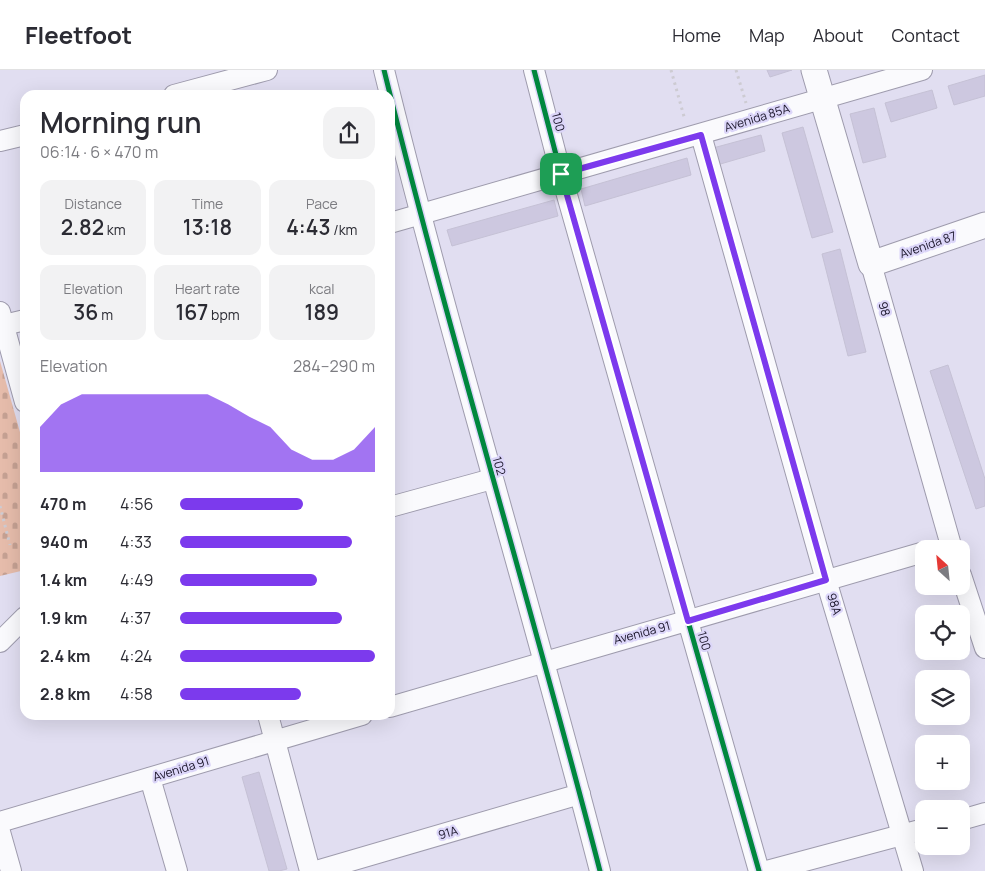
<!DOCTYPE html>
<meta charset="utf-8">
<style>
:root{--surface:#fff;--page:#f2f2f3;--text:#2b2b33;--muted:#7c7c81;--line:#e1e1e2;--accent:#7c3aed}
body{margin:0;font-family:Manrope,sans-serif;background:var(--page);color:var(--text);height:100vh;display:flex;flex-direction:column;font-size:19px;white-space:nowrap}
*{box-sizing:border-box;margin:0}
p{font-size:16px;color:var(--muted)}
.icon{flex:none;width:28px;height:28px;fill:none;stroke:currentColor;stroke-width:2;stroke-linecap:round;stroke-linejoin:round}
.map{position:relative;flex:1;overflow:hidden}
.side{position:absolute;left:20px;top:20px;width:375px;height:630px;display:flex;flex-direction:column;background:var(--surface);border-radius:15px;box-shadow:0 5px 20px #0002}
.side>*{flex:none}
.needle{width:32px;rotate:333deg}
.fabs{position:absolute;left:915px;top:470px;display:grid;gap:10px}
.fabs a{display:grid;place-items:center;width:55px;height:55px;border-radius:10px;background:var(--surface);box-shadow:0 5px 20px #0002;font-size:25px}
.pin{position:absolute;display:grid;place-items:center;width:42px;height:42px;color:#fff;margin:-21px;border-radius:10px;box-shadow:0 2px 8px #0006}
.round{display:grid;place-items:center;flex:none;width:52px;height:52px;border-radius:15px;background:var(--page)}
.headline{display:flex;align-items:center;justify-content:space-between;height:85px;padding:0 20px}
h1{font-size:28px;font-weight:600;line-height:38px}
.metrics{display:grid;grid-template-columns:repeat(3,1fr);gap:8px;height:85px;padding:5px 20px}
.metrics div{display:grid;align-content:center;border-radius:12px;background:var(--page);text-align:center}
.metrics b{font-size:21px;font-weight:600}
.metrics small{font-size:14px;font-weight:400}
.metrics p{font-size:14px}
.chart{height:140px;padding:10px 20px}
.chart p{display:flex;justify-content:space-between}
.chart svg{width:100%;height:90px;margin-top:5px;fill:var(--accent);opacity:.7}
ul{padding:0 20px;list-style:none;font-size:16px}
li{display:grid;grid-template-columns:80px 60px 1fr;align-items:center;height:38px}
li i{height:12px;border-radius:6px;background:var(--accent)}
header{display:flex;align-items:center;gap:30px;box-sizing:border-box;height:70px;padding:0 25px;background:var(--surface);border-bottom:1px solid var(--line)}
header strong{font-size:24px}
nav{display:flex;gap:28px;margin-inline-start:auto;font-size:18px}
.map>svg:first-child{display:block}
.cemetery{fill:url(#cemetery-stones)}
.building{fill:#cdc8e0;stroke:#c5c1d5}
.lines{fill:none;stroke-linecap:round;stroke-linejoin:round}
.minor-casing{stroke:#9e9bad;stroke-width:22}
.tertiary-casing{stroke:#9e9bad;stroke-width:27}
.path{stroke:#cdcbd2;stroke-width:3;stroke-dasharray:2.5 4;stroke-linecap:butt}
.minor{stroke:#fafafd;stroke-width:20}
.tertiary{stroke:#fafafd;stroke-width:25}
.cycleway-casing{stroke:#dcd6f9;stroke-width:8}
.cycleway{stroke:#00873e;stroke-width:5}
.route-casing{stroke:#fff;stroke-width:10}
.route{stroke:#7c3aed;stroke-width:6}
.labels{text-anchor:middle;stroke-width:4.5;stroke-linejoin:round;paint-order:stroke}
.street-label{font-size:12px;fill:#191429;stroke:#dcd6f9}
</style>
<header>
<strong>Fleetfoot</strong>
<nav><a>Home</a><a>Map</a><a>About</a><a>Contact</a></nav>
</header>
<div class="map">
<svg width="985" height="801" viewBox="0 0 985 801">
<defs>
<pattern id="cemetery-stones" width="16" height="16" patternUnits="userSpaceOnUse" patternTransform="scale(1.25)"><rect width="16" height="16" fill="#e6bcab"/><path d="M2 7V4a2 2 0 0 1 4 0v3zM10 15v-3a2 2 0 0 1 4 0v3z" fill="#c5a193"/></pattern>
</defs>
<rect width="100%" height="100%" fill="#e1def1"/>
<!-- cemetery -->
<path class="cemetery" d="M0,291l25,89v120l-25,6z"/>
<!-- building -->
<g class="building">
<path d="M767,0h25l-22,7z"/>
<path d="M985,5v21l-31,9 -6,-19z"/>
<path d="M932,20l5,18 -46,14 -6,-19z"/>
<path d="M874,38l12,49 -23,6 -13,-49z"/>
<path d="M803,57l30,105 -21,6 -30,-105z"/>
<path d="M761,65l4,16 -48,14 -4,-17z"/>
<path d="M687,88l4,17 -106,31 -4,-17z"/>
<path d="M554,130l4,16 -106,30 -5,-16z"/>
<path d="M840,179l26,103 -18,4 -26,-102z"/>
<path d="M948,295l37,114v27l-9,3 -46,-138z"/>
<path d="M259,702l28,97 -8,2h-10l-27,-94z"/>
</g>
<g class="lines">
<defs>
<g id="minor">
<path d="M384,0c66,269 147,533 216,801"/>
<path d="M534,0l27,104 198,697"/>
<path d="M174,25l93,-25"/>
<path d="M701,65l125,445 87,291"/>
<path d="M0,71l25,-6"/>
<path d="M390,153l532,-153"/>
<path d="M871,194l81,285"/>
<path d="M0,242l25,90"/>
<path d="M4,255l21,-5"/>
<path d="M390,437l102,-28"/>
<path d="M961,505l24,73"/>
<path d="M0,572l25,-25"/>
<path d="M390,637l534,-155"/>
<path d="M268,645l42,156"/>
<path d="M150,708l27,93"/>
<path d="M961,750l24,-7"/>
<path d="M0,752l362,-107"/>
<path d="M0,762l11,39"/>
<path d="M316,801l264,-77"/>
<path d="M767,801l157,-42"/>
</g>
<path id="tertiary" d="M814,0l57,194 114,-39"/>
</defs>
<!-- minor casing -->
<use href="#minor" class="minor-casing"/>
<!-- tertiary casing -->
<use href="#tertiary" class="tertiary-casing"/>
<!-- path -->
<g class="path">
<path d="M671,0l14,50"/>
<path d="M736,0l10,33"/>
<path d="M0,436l10,39"/>
</g>
<!-- minor -->
<use href="#minor" class="minor"/>
<!-- tertiary -->
<use href="#tertiary" class="tertiary"/>
<defs>
<g id="cycleway">
<path d="M384,0c66,269 147,533 216,801"/>
<path d="M534,0l27,104 198,697"/>
</g>
</defs>
<!-- cycleway casing -->
<use href="#cycleway" class="cycleway-casing"/>
<!-- cycleway -->
<use href="#cycleway" class="cycleway"/>
</g>
<g class="lines">
<defs>
<path id="route" d="M701,65l125,445 -138,41 -127,-447z"/>
</defs>
<!-- route casing -->
<use href="#route" class="route-casing"/>
<!-- route -->
<use href="#route" class="route"/>
</g>
<g class="labels">
<!-- street labels -->
<g class="street-label">
<text transform="translate(757 48) rotate(-17)" y="4">Avenida 85A</text>
<text transform="translate(558 52) rotate(75)" y="4">100</text>
<text transform="translate(928 175) rotate(-19)" y="4">Avenida 87</text>
<text transform="translate(884 239) rotate(74)" y="4">98</text>
<text transform="translate(499 396) rotate(74)" y="4">102</text>
<text transform="translate(834 534) rotate(73)" y="4">98A</text>
<text transform="translate(642 563) rotate(-15)" y="4">Avenida 91</text>
<text transform="translate(704 571) rotate(74)" y="4">100</text>
<text transform="translate(181 699) rotate(-17)" y="4">Avenida 91</text>
<text transform="translate(448 763) rotate(-16)" y="4">91A</text>
</g>
</g>
</svg>
<div class="fabs">
<a><svg class="needle" viewBox="-14 -14 28 28"><path d="M0-13l5 13h-10z" fill="#e53935"/><path d="M0 13l5-13h-10z" fill="#7c7c81"/></svg></a>
<a><svg class="icon" aria-label="locate" viewBox="0 0 24 24"><circle cx="12" cy="12" r="6"/><path d="M12 2v4M12 18v4M2 12h4M18 12h4"/></svg></a>
<a><svg class="icon" aria-label="layers" viewBox="0 0 24 24"><path d="M12 4l9 5-9 5-9-5zM3 14l9 5 9-5"/></svg></a>
<a>+</a>
<a>−</a>
</div>
<div class="pin" style="left:561px;top:104px;background:#1e9e55"><svg class="icon" aria-label="arrive" viewBox="0 0 24 24"><path d="M6 21V4h12l-3 4 3 4H6"/></svg></div>
<section class="side">
<div class="headline"><div><h1>Morning run</h1><p>06:14 · 6 × 470 m</p></div><a class="round"><svg class="icon" aria-label="share" viewBox="0 0 24 24"><path d="M12 15V3M7 8l5-5 5 5M5 13v7h14v-7"/></svg></a></div>
<div class="metrics">
<div><p>Distance</p><b>2.82<small> km</small></b></div>
<div><p>Time</p><b>13:18</b></div>
<div><p>Pace</p><b>4:43<small> /km</small></b></div>
</div>
<div class="metrics">
<div><p>Elevation</p><b>36<small> m</small></b></div>
<div><p>Heart rate</p><b>167<small> bpm</small></b></div>
<div><p>kcal</p><b>189</b></div>
</div>
<div class="chart"><p><span>Elevation</span>284–290 m</p>
<svg viewBox="0 0 160 44" preserveAspectRatio="none"><path d="M0 44V22L10 11L20 6L30 6L40 6L50 6L60 6L70 6L80 6L90 11L100 17L110 22L120 33L130 38L140 38L150 33L160 22V44z"/></svg>
</div>
<ul>
<li><b>470 m</b>4:56<i style="width:63%"></i></li>
<li><b>940 m</b>4:33<i style="width:88%"></i></li>
<li><b>1.4 km</b>4:49<i style="width:70%"></i></li>
<li><b>1.9 km</b>4:37<i style="width:83%"></i></li>
<li><b>2.4 km</b>4:24<i style="width:100%"></i></li>
<li><b>2.8 km</b>4:58<i style="width:62%"></i></li>
</ul>
</section>
</div>
